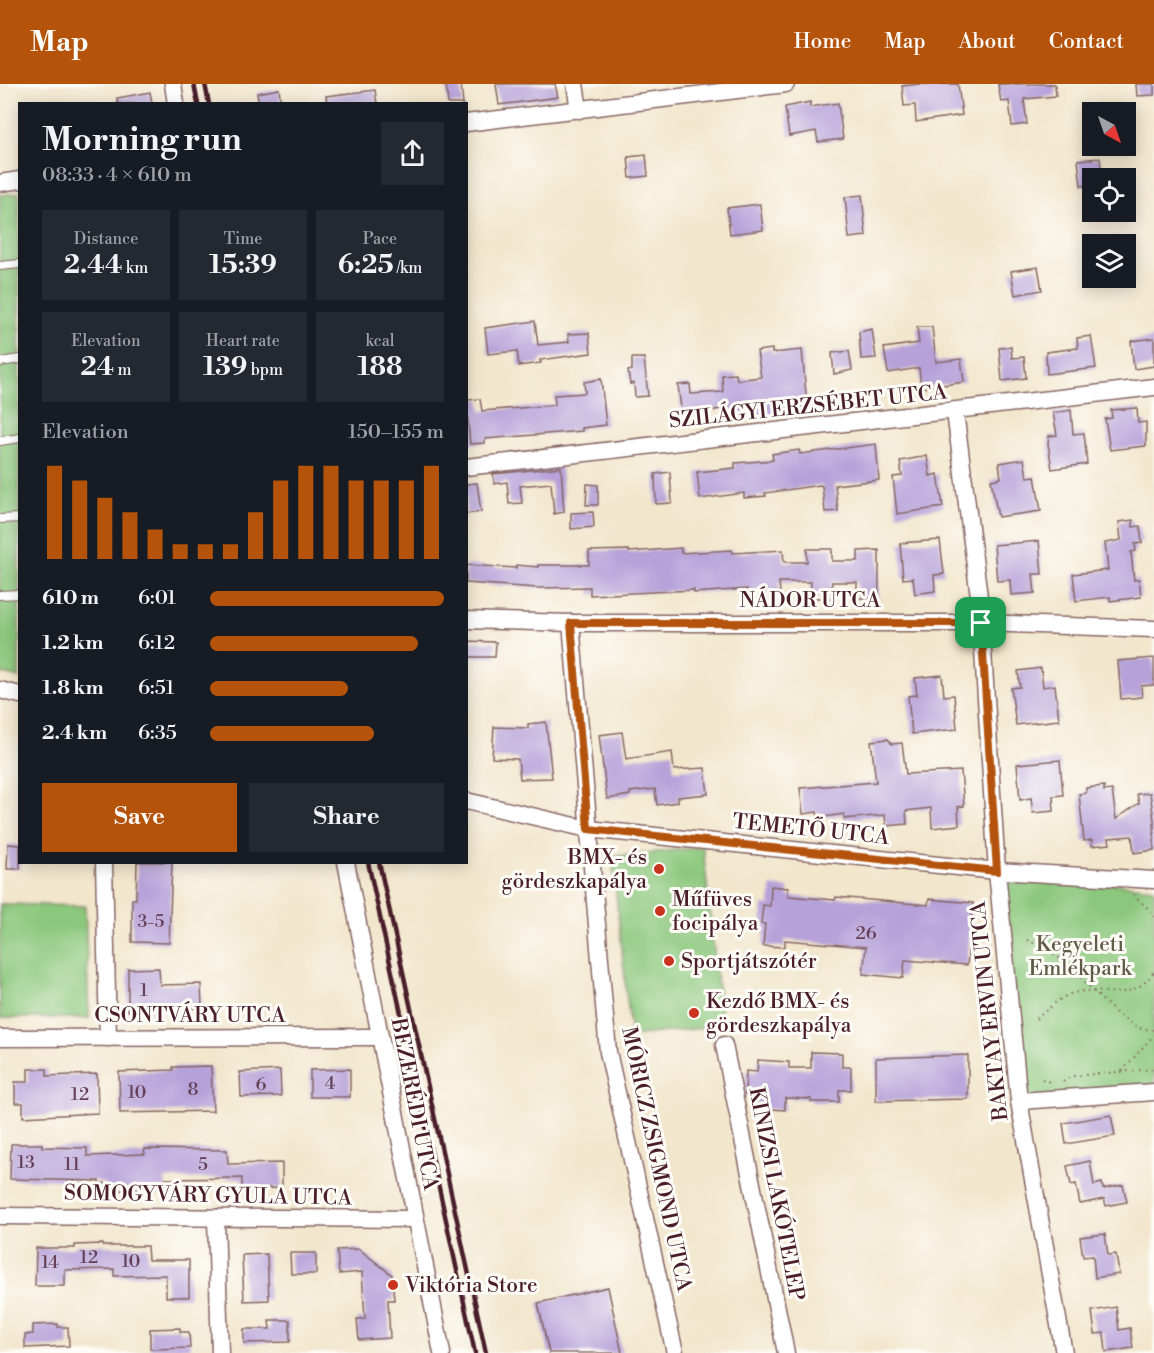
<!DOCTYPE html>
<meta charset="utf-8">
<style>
:root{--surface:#171b24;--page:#242831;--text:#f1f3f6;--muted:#9ea1a6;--accent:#b45309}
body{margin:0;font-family:"Libre Bodoni",serif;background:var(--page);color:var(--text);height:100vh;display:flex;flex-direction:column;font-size:22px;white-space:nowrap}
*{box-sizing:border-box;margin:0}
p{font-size:20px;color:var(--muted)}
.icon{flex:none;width:33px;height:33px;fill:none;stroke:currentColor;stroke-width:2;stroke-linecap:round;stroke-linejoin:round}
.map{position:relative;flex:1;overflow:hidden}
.sheet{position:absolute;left:18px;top:18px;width:450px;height:762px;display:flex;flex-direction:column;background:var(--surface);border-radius:0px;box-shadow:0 3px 15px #0003}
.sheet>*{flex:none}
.needle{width:39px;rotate:140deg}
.controls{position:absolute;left:1082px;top:18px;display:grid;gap:12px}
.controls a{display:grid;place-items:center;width:54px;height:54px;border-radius:0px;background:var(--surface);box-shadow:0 3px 15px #0003;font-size:30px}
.pin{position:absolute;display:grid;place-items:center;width:51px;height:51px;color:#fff;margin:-26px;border-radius:12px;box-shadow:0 3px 9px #0006}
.round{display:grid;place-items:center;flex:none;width:63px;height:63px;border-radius:0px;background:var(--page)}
.overview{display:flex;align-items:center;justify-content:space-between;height:102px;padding:0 24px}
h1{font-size:33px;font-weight:800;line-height:45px}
.metrics{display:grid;grid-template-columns:repeat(3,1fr);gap:9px;height:102px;padding:6px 24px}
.metrics div{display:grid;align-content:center;border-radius:0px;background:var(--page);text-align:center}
.metrics b{font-size:26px;font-weight:800}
.metrics small{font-size:16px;font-weight:400}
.metrics p{font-size:16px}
.chart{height:168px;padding:12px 24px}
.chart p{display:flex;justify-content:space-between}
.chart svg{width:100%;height:108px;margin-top:6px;stroke:var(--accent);stroke-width:6}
.primary-button{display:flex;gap:12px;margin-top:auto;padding:12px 24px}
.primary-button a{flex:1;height:69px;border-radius:0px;background:var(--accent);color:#fff;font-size:24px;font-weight:800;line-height:69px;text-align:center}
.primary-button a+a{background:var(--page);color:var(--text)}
ul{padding:0 24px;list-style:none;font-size:20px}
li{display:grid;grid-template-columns:96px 72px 1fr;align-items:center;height:45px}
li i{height:15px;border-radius:8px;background:var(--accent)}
header{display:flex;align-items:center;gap:36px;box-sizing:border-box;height:84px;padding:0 30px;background:var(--accent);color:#fff}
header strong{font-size:28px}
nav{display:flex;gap:33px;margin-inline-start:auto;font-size:21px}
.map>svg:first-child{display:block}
.green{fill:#8bc77c;stroke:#6a7354;stroke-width:1.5}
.building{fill:#b6a1d9}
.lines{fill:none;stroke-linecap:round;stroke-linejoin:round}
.lane-casing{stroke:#856563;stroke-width:10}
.street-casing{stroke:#856563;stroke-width:19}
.path{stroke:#856563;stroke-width:2;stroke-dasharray:1.5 4.5;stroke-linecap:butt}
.lane{stroke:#fff;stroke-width:8}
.street{stroke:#fff;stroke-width:16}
.rail{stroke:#4a1f2b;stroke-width:4.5}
.route-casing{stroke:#fff;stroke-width:12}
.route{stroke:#b45309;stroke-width:8}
.poi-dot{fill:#c8321e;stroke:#fdfcf7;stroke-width:2}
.labels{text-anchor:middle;stroke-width:6;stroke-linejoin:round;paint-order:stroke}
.number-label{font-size:18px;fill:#654056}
.street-label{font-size:21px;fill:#4a1f2b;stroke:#fdfcf7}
.poi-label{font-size:21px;fill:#4a1f2b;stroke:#fdfcf7;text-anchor:start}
.park-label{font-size:21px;fill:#615a47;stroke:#fdfcf7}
</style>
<header>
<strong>Map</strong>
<nav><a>Home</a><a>Map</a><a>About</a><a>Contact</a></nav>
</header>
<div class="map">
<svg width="1154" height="1269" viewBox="0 0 1154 1269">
<rect width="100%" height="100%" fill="#fdfcf7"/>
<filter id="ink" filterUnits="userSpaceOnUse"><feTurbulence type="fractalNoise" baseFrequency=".0167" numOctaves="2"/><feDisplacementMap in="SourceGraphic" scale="12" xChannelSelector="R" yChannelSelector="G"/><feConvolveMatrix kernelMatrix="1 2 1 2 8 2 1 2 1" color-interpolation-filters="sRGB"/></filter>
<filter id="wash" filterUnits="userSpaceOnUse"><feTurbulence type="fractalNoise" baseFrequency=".008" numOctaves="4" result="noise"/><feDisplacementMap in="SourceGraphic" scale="24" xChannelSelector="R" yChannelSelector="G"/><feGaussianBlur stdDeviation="1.35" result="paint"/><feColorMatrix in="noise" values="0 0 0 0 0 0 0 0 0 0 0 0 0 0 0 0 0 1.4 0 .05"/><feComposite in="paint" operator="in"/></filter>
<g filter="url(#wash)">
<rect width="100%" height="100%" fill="#f2e6cc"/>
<!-- green -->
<g class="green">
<path d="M19,109v485l-19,-5v-478z"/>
<path d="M703,763l19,179 -91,10 -19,-179z"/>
<path d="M997,787l157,17v204l-135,9z"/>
<path d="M0,820l85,2 4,112h-89z"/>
</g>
<g id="blocks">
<!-- building -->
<g class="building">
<path d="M446,0h15l2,20h-15z"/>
<path d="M496,0h59l3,13 -59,8z"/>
<path d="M920,0h38l4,31 -46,7 -1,-17 -11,1 -2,-20z"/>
<path d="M998,0h57l1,12 -32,3 3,25 -15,2 -3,-25 -8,1z"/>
<path d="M1136,0h18v11l-17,1z"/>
<path d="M279,5l2,15h-22l-2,-11z"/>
<path d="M375,6l2,14h-50l-1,-8z"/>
<path d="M150,8l2,12h-34l-1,-6z"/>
<path d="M810,18v5l28,-4 5,36 -25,3 -2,-11 -27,5 -4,-29z"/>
<path d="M646,71l2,21 -18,2 -2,-21z"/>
<path d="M1100,74l2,20h-10v7l-11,1 -3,-26z"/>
<path d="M862,111l4,41 -17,2 -4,-41z"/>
<path d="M760,120l3,26 -33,4 -3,-26z"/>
<path d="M1038,183l4,23 -27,5 -4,-24z"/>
<path d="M535,237l3,24 31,-3 -1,-8 21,-1 2,20 -51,7 1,3 -22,3 -2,-15 -29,3 -3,-26z"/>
<path d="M917,243h15l4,35 25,-3 3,23 -43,6 -2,-20 -31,5 -4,-25 35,-5z"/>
<path d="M872,245l4,29 -15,1 -2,-27z"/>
<path d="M1091,252l5,32 -49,6 -1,-22 32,-4 -1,-10z"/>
<path d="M1154,254v28l-20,3 -3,-28z"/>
<path d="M1011,263l1,11 12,-1 2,21 -24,3 -3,-33z"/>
<path d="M772,265v4l30,-3 5,56 -28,3 1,7 -24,3 -1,-5 -29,5 -1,-11 -43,9 -4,-32 12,-1 1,10 32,-2 -1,-17 14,-1 1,6 24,-3 -4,-26z"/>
<path d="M849,267l3,19 -18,4 -2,-21z"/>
<path d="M632,274h12l4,38 -13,1 -1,-14 -4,1 -2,-13 4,-1z"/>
<path d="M601,295l5,46 -24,3v3l-97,8v4l-15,1 -4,-44 14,-1 2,12 73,-6 -1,-10 31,-2 -1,-11z"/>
<path d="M1137,324l1,15 8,-1v24l-36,4 -5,-31 7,-1 -1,-8z"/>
<path d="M1071,326l2,24 11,-1 3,31 -35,5 -4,-26 1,-7 8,-1 -4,-22z"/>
<path d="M876,360l3,36 -44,5 3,26 -13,1 -3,-26 -2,-1 -55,8 1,3 -22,2v-5l-44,6 -3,-27 38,-4v-5l38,-3 -1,-6 27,-4 1,4z"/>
<path d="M927,372l3,20 8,-2 5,33 -46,7 -4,-37 9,-1 -2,-15z"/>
<path d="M1024,375l3,18 8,-1 6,35 -43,6 -7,-37 10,-2 -2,-15z"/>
<path d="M561,383l3,45 -10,2 -3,-31 -31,3 2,17 -13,1 -2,-22 -13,2 -1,-10z"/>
<path d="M670,388l2,31 -16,1 -1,-30z"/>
<path d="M477,399l4,29 -15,2v-30z"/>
<path d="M587,400l11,1v20h-12z"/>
<path d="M593,428l1,15 -23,2v-16z"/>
<path d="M1133,436v7l7,-1 2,17 -7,1 1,7 -5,1 3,28 5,-1 2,18 -31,4v-4l-34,4 -3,-27 35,-4 -3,-27 16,-3 -2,-18z"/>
<path d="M940,456l4,34 -10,1 1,16 -20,3 -2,-16 -10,1 -3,-36z"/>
<path d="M1039,457l3,33h-9l2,19 -24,2 -1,-15 -13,1 -3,-36z"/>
<path d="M681,464v5l51,-3 1,3 50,-3 1,12h23v-13h25v12h26v-10l21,-1v48h-22v-16h-25v16h-22l1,-16h-32l1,10 -33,2v-5l-53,4v-3l-104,5v-8l-52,1 -72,-5v-18l50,3v-3l22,2v-2h51v-14l40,-1v2z"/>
<path d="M466,557l30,1 -1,15h-29z"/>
<path d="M1154,574v27l-13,1 1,11 -21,2 -3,-38z"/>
<path d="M1041,584l2,19 12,-2 4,35 -43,5 -5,-37 9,-1 -2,-16z"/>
<path d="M942,591l2,21 10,-1 3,34 -45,5 -4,-38 9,-1 -2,-17z"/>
<path d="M546,638l6,56 -32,1 -2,-20 -26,-1 2,-31 34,1v-4z"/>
<path d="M622,648l4,27 46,-7 2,18 31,-2 3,26 -30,3v5l-21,3 -2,-16 -25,3v3l-23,4 -8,-64z"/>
<path d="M888,655l4,5 10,-1 4,31 55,-3 3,35 -6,1 1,18 -27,3 -1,-20 -25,3 1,13 -21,2 -1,-11 -41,4v-5l-26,4 -1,-6 -14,2 -3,-26 76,-6 -5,-41z"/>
<path d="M1060,676l3,35 -10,1 1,15 -21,2 -2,-15 -11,2 -3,-36z"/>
<path d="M1104,702v5l8,-1 4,29 23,-16 -2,-9 13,-1 4,27v30l-20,3 -2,-17 -23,2 1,6 -18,2v-6l-8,1 -5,-47 7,-1v-5z"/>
<path d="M8,760l12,1v24h-13z"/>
<path d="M137,778h35l-3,81 -37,-1v-43h4z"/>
<path d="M771,802l17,2v8l47,4 1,-3 92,8 1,-6 44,4 -6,62 -62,-5 -2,18 -40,-4 3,-27 -81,-7v7l-22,-1 2,-22h-4l2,-19 7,1z"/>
<path d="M159,884l1,17 41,-1 1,24 -74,3v-42z"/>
<path d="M811,968l31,1v14h9v23h-12v12h-28v-3l-26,-1v12l-28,-2v-13h-12l1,-24 11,1 1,-12 31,2v6h22z"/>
<path d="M968,971v44l-92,2v-43z"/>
<path d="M211,982l2,45 -93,2 -1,-41 54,-2v-3z"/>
<path d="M28,985h19v7l50,-2 1,39 -75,4v-14h-8v-21h13z"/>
<path d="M350,985v28h-40v-27z"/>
<path d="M280,986l1,26 -40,1 -1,-25z"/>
<path d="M1111,1031l4,21 -49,8 -3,-21z"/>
<path d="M11,1060h31v3l45,1v8l58,-2 -1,-5 83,1 1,14 54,-1v25l-40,1v-11l-77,1 1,9 -61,3v-8h-6v-2l-89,-2z"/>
<path d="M1090,1077l4,24 8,-2 1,6 20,-4 4,17 -21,4 -2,-7 -24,5 -4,-20 -5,1 -4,-19z"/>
<path d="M1105,1150l3,21 8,-1 3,20 -24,4 -2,-22 -10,1 -3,-20z"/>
<path d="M103,1160v2h44l1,14h41v37h-23v-22l-52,1v-7l-49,1v16h-30l1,-38h39v-3z"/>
<path d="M359,1165l33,26 2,25h-6l2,38 -31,2 -2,-21h8l-3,-47 -23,2 -2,-24z"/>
<path d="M290,1169h26v21h-25z"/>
<path d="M267,1170l2,46 -25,1 -2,-46z"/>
<path d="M608,1203l14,66h-73l-11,-50z"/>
<path d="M1116,1223l3,23 11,-2 3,20 -27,4 -2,-19 -9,1 -3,-23z"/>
<path d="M269,1236h21v22l-46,1v-14h26z"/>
<path d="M58,1240v3h10l1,19 -44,2v-13l8,-1v-9z"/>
<path d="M180,1244v4h9l1,16 -40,1v-20z"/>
</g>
</g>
</g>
<g filter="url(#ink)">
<use href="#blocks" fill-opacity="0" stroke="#856563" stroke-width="1.5"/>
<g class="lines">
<defs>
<g id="lane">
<path d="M0,182l20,-2"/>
<path d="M0,278l20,-3"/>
<path d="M0,357l20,-3"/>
<path d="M0,435l20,-1"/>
<path d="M0,511l20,-1"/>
</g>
<g id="street">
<path d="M173,0l3,20"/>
<path d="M575,0l4,26"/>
<path d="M466,39l320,-39"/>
<path d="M0,99l20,-3"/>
<path d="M955,328l25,192 17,267 22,230 45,252"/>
<path d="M466,383l688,-80"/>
<path d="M466,536l105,3h410l173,6"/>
<path d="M571,539l37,429 67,301"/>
<path d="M0,606l20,5"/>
<path d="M466,717l122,28 409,42 157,9"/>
<path d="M104,778l4,176"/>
<path d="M346,778l96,491"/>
<path d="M0,954l380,-1"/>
<path d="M724,961l62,308"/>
<path d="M1019,1017l135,-9"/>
<path d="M0,1132l415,3"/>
<path d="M216,1134l4,135"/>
</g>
</defs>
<!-- lane casing -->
<use href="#lane" class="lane-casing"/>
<!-- street casing -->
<use href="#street" class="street-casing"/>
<!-- path -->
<g class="path">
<path d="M1133,811l20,18 1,4"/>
<path d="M1027,856c28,12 47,28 66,51 27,2 45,5 61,-20"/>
<path d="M1036,935c21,-17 29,-29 57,-28l23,22 22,15 16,2"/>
<path d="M1122,987l32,-36"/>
<path d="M1042,995l10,4"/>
<path d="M1063,998l9,-6 82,-7"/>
</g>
<!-- lane -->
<use href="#lane" class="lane"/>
<!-- street -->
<use href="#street" class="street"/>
<!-- rail -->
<g class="rail">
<path d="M194,0l4,20"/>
<path d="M205,0l4,20"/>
<path d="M368,778l107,491"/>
<path d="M379,778l107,491"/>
</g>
</g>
</g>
<g class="lines" filter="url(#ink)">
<defs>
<path id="route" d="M571,539h410l16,248 -409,-42z"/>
</defs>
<!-- route casing -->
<use href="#route" class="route-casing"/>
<!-- route -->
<use href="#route" class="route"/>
</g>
<!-- markers -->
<g class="poi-dot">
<circle cx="659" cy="785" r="6"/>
<circle cx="660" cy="827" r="6"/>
<circle cx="669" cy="877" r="6"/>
<circle cx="694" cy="929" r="6"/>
<circle cx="393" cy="1201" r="6"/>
</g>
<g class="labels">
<!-- number labels -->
<g class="number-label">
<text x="151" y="843">3-5</text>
<text x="866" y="855">26</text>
<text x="144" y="912">1</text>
<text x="330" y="1005">4</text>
<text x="261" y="1006">6</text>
<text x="193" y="1011">8</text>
<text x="137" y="1014">10</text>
<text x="80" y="1016">12</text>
<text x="26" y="1084">13</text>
<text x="72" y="1086">11</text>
<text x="203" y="1086">5</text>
<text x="89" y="1179">12</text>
<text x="131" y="1183">10</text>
<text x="50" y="1184">14</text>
</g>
<!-- street labels -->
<g class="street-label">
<text transform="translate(808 322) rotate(-6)" y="7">SZILÁGYI ERZSÉBET UTCA</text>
<text x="810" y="523">NÁDOR UTCA</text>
<text transform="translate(811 745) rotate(6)" y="7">TEMETŐ UTCA</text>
<text transform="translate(989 927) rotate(-96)" y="7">BAKTAY ERVIN UTCA</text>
<text x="190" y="938">CSONTVÁRY UTCA</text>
<text transform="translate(415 1020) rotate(79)" y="7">BEZERÉDI UTCA</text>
<text transform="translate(657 1075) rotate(78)" y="7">MÓRICZ ZSIGMOND UTCA</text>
<text transform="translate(777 1110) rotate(79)" y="7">KINIZSI LAKÓTELEP</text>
<text transform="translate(208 1111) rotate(1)" y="7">SOMOGYVÁRY GYULA UTCA</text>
</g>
<!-- poi labels -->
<g class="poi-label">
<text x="647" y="780" text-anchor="end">BMX- és<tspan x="647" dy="24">gördeszkapálya</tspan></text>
<text x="672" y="822">Műfüves<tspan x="672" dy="24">focipálya</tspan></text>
<text x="681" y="884">Sportjátszótér</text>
<text x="706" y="924">Kezdő BMX- és<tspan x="706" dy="24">gördeszkapálya</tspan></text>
<text x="405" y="1208">Viktória Store</text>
</g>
<!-- park labels -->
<g class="park-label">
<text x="1080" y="867">Kegyeleti<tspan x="1080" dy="24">Emlékpark</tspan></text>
</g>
</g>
</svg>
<div class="controls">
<a><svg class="needle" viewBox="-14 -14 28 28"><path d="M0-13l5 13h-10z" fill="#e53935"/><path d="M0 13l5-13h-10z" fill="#9ea1a6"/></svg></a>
<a><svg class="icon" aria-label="locate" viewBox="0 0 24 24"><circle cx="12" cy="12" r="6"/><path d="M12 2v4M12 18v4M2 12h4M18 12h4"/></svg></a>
<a><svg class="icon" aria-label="layers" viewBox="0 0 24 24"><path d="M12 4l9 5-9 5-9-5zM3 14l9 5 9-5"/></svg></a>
</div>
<div class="pin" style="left:981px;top:539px;background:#1e9e55"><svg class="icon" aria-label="arrive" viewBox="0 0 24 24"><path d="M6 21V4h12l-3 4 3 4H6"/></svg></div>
<section class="sheet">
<div class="overview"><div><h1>Morning run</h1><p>08:33 · 4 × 610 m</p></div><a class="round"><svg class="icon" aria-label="share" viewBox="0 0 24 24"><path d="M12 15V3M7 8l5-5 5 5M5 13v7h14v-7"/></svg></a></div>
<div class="metrics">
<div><p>Distance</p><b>2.44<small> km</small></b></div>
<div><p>Time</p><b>15:39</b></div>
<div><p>Pace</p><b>6:25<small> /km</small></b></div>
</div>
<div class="metrics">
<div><p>Elevation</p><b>24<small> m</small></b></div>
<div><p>Heart rate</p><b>139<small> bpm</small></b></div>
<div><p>kcal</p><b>188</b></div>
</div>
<div class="chart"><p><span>Elevation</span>150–155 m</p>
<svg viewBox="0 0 160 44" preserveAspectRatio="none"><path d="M5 44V6M15 44V12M25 44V19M35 44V25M45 44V32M55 44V38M65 44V38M75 44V38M85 44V25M95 44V12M105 44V6M115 44V6M125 44V12M135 44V12M145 44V12M155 44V6"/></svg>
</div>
<ul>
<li><b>610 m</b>6:01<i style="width:100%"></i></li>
<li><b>1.2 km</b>6:12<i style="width:89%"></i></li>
<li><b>1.8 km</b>6:51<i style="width:59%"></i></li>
<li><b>2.4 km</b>6:35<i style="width:70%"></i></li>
</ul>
<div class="primary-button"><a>Save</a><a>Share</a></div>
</section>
</div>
